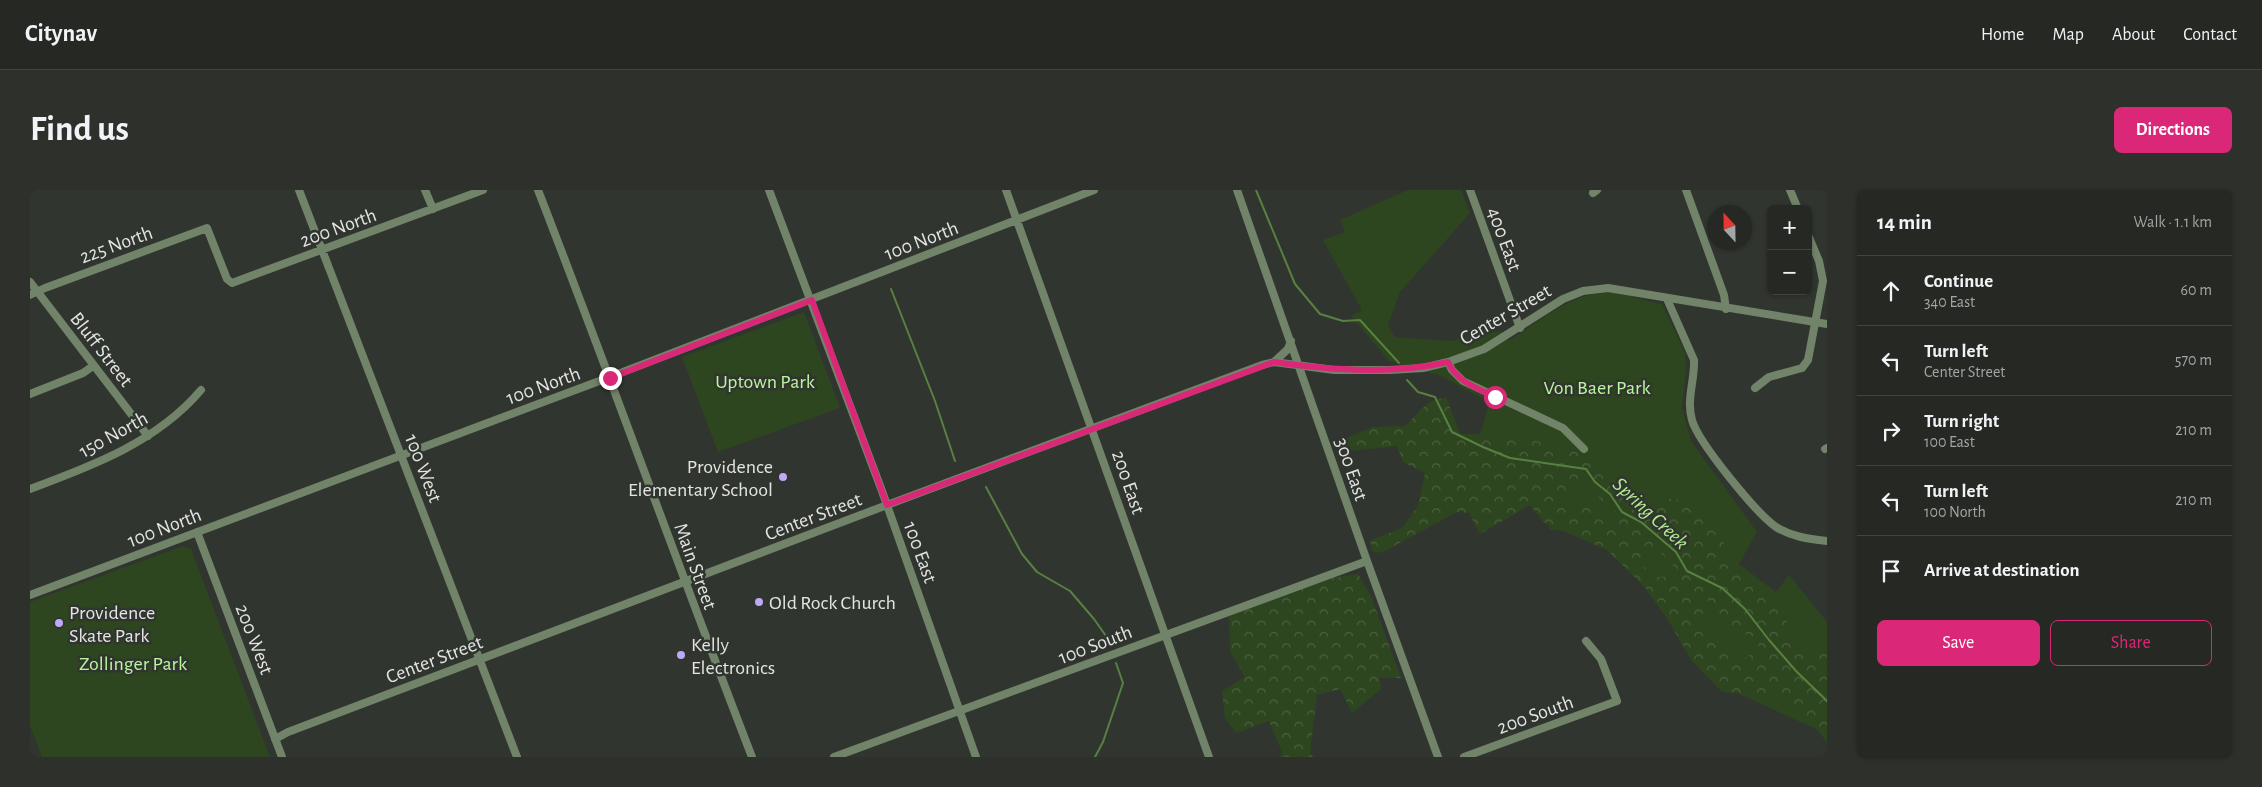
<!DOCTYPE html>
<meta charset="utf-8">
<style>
:root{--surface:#252823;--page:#2d302b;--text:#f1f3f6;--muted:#a3a6a6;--line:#424441;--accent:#db2777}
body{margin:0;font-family:"Alegreya Sans",sans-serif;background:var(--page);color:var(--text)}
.controls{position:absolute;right:15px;top:15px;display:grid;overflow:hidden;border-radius:8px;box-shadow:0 1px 4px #0004}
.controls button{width:45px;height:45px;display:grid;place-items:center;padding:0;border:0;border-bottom:1px solid var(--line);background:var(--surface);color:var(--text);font:25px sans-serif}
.compass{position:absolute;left:1677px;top:15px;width:45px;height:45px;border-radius:50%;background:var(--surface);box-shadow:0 1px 4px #0004;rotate:338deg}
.stop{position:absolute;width:15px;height:15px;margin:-11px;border:4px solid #db2777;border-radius:50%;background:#fff}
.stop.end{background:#db2777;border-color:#fff;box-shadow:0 1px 5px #0008}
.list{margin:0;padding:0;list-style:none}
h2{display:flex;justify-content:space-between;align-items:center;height:65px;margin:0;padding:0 20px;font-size:21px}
h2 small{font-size:16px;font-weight:400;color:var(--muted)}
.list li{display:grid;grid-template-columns:32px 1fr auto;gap:15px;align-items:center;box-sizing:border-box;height:70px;padding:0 20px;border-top:1px solid var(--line)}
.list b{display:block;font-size:19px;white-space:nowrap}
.list p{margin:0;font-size:16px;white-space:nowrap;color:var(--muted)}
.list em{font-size:16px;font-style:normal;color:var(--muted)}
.actions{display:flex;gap:10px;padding:15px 20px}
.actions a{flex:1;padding:11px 0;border:1px solid var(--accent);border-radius:8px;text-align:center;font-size:18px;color:var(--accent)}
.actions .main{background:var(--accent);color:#fff}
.icon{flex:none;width:28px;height:28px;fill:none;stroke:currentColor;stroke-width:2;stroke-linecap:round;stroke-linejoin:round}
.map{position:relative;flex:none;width:1797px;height:567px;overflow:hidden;border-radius:8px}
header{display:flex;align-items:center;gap:30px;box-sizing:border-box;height:70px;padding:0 25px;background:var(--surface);border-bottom:1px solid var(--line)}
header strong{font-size:24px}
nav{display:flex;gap:28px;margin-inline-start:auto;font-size:18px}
.intro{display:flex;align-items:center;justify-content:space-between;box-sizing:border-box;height:120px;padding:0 30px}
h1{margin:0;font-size:35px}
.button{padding:12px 22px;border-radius:8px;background:var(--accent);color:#fff;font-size:18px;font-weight:700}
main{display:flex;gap:30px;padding:0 30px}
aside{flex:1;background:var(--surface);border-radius:8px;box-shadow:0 1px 4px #0004}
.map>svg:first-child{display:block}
</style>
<header>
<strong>Citynav</strong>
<nav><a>Home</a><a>Map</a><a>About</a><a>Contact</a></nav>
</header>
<div class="intro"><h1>Find us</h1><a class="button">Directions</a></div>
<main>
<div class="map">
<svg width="1797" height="567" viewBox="0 0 1797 567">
<defs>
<pattern id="forest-crowns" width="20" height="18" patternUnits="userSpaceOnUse" patternTransform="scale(1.25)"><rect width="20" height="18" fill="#2d461f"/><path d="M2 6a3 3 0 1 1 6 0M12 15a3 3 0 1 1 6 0" fill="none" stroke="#4b613f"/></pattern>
</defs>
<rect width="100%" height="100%" fill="#31352f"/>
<path fill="#2d461f" d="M1378,0H1431L1440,23L1370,102L1358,135L1365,147L1421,151L1471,141L1479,151C1510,131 1547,98 1586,103C1601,106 1616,111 1631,114L1634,118L1655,163L1656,181L1652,217L1661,251L1727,342L1709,374L1746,402L1759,385L1797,432V544L1683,492L1575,343L1520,340L1511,305L1450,246L1459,212L1411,186L1359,171L1321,126L1332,120L1293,50L1315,42L1310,30Z
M774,122L810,218L688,262L652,167Z
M153,356L161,359L240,567H12L0,535V412Z"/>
<path fill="url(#forest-crowns)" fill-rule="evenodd" d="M1416,207L1430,244H1465L1524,254L1569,268L1599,302L1620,313L1631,307L1653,311L1680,328L1708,378L1749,413L1764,449L1781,469L1797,456V552L1767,515L1738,504L1692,502L1661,470L1625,407L1577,360L1513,332L1500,315L1450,344L1439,323L1427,322L1351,363L1342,361L1340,351L1372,338L1388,316L1395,283L1373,272L1367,256L1311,262L1312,250L1342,237L1375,236L1399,212ZM1558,289C1570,301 1564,314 1585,315V327H1578C1564,315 1556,311 1538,314L1533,309L1545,306L1544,293ZM1627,360L1643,373L1642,386L1628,387L1611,374ZM1662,406L1679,411L1686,430L1729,451L1728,459L1711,471L1695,464L1685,445L1675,433L1672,419Z
M1328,384L1341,406L1371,488H1350L1351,499L1322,523L1310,499L1287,505L1280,563L1283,567H1250L1252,562L1239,531L1206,543L1195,528L1192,501L1215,487L1200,461L1199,425L1295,389Z"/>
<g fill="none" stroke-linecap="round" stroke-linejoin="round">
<path stroke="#588141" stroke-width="2" d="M1226,0L1265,94L1290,124L1313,131L1330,130L1369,173
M861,99L905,211L925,271
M1377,190L1388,202L1405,207L1422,242L1453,257L1480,268L1556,279L1565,292L1580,304L1592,322L1611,332L1646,362L1657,381L1692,398L1715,419L1739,450L1766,481L1797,511
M956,297L992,364L1007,382L1040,401L1064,429L1083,456
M1065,567L1073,552L1093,493L1086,473"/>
<path stroke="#718368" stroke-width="8" d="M269,0L487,567
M395,0L403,19
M508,0C581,188 649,379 722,567
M739,0L852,301L946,567
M976,0L1179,567
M1207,0L1337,371L1408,567
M1440,0L1490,138
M1656,0L1694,105L1696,119
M1760,0L1768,19
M1563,3L1567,0
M0,92L118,246
M0,105L15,98L177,38L197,89L202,93L453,0
M1637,109L1664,170C1665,190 1656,209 1662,230C1668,252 1726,323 1746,337C1762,347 1779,349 1797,351
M1244,172L1258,159L1261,151
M1418,172L1422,180L1433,191L1533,238L1554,259
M1725,198L1739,187L1772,178L1778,170L1793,91L1789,71L1778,45
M0,204L53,183L63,176
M1795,259L1797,258
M0,299C62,276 127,252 171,200
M167,342L252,567
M0,405L580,187L1064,0
M245,549L258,542L857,315L1232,175L1244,172L1304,180H1360L1393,178L1418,172L1454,159L1533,109L1553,101L1578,98L1797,134
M804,567L1337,371
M1434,567L1587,511L1571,469L1556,451"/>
</g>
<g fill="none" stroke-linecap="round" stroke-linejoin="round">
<path stroke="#db2777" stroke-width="6" d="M580,188L782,110L857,315L1244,172C1302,180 1360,185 1418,172C1427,192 1447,198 1465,207"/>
</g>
<g fill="#bea9f5" stroke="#31352f" stroke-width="2">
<circle cx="753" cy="287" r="5"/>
<circle cx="729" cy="412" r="5"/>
<circle cx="29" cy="433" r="5"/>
<circle cx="651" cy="465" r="5"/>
</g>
<g text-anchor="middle" stroke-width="5" stroke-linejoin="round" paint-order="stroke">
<g font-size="20" fill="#e3e5e2" stroke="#31352f">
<text transform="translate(308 37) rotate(-20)" y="7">200 North</text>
<text transform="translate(1475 49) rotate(70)" y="7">400 East</text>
<text transform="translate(891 50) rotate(-21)" y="7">100 North</text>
<text transform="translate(86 54) rotate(-20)" y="7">225 North</text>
<text transform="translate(1475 124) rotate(-30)" y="7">Center Street</text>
<text transform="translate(72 159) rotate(52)" y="7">Bluff Street</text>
<text transform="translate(513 195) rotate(-20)" y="7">100 North</text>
<text transform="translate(83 244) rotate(-29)" y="7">150 North</text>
<text transform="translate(394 278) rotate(69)" y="7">100 West</text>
<text transform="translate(1322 279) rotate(71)" y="7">300 East</text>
<text transform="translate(1099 292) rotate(71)" y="7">200 East</text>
<text transform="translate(783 326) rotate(-21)" y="7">Center Street</text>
<text transform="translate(134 337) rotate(-21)" y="7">100 North</text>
<text transform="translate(891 362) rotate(70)" y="7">100 East</text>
<text transform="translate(666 376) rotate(70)" y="7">Main Street</text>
<text transform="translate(225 449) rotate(69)" y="7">200 West</text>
<text transform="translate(1065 454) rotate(-21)" y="7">100 South</text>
<text transform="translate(404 469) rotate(-21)" y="7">Center Street</text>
<text transform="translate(1505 524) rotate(-20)" y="7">200 South</text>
</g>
<g font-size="20" fill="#baf69b" stroke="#31352f">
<text x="735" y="198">Uptown Park</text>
<text x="1567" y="204">Von Baer Park</text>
<text x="103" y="480">Zollinger Park</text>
</g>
<g font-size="20" fill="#e3e5e2" stroke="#31352f" text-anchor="start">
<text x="743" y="283" text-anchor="end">Providence<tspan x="743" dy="23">Elementary School</tspan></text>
<text x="739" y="419">Old Rock Church</text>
<text x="39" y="429">Providence<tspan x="39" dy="23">Skate Park</tspan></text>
<text x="661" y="461">Kelly<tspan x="661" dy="23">Electronics</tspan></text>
</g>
<g font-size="21" font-style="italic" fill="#b0eb90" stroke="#31352f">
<text transform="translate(1621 323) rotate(43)" y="7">Spring Creek</text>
</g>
</g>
</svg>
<div class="controls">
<button>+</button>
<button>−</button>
</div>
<svg class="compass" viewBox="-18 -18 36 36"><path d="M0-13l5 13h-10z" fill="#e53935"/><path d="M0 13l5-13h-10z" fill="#a3a6a6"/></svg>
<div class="stop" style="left:1465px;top:207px"></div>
<div class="stop end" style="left:580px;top:188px"></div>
</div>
<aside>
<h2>14 min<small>Walk · 1.1 km</small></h2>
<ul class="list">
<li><svg class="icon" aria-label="ahead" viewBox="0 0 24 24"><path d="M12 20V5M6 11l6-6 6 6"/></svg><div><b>Continue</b><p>340 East</p></div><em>60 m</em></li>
<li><svg class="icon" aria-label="left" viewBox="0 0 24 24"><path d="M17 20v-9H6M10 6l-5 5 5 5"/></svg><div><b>Turn left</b><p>Center Street</p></div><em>570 m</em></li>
<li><svg class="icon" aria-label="right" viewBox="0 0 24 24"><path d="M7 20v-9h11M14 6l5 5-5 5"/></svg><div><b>Turn right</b><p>100 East</p></div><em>210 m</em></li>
<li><svg class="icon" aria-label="left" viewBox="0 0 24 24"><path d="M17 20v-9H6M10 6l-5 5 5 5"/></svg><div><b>Turn left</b><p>100 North</p></div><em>210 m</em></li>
<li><svg class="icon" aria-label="arrive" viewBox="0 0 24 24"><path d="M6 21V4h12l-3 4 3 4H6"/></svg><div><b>Arrive at destination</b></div></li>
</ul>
<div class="actions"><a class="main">Save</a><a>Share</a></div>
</aside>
</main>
